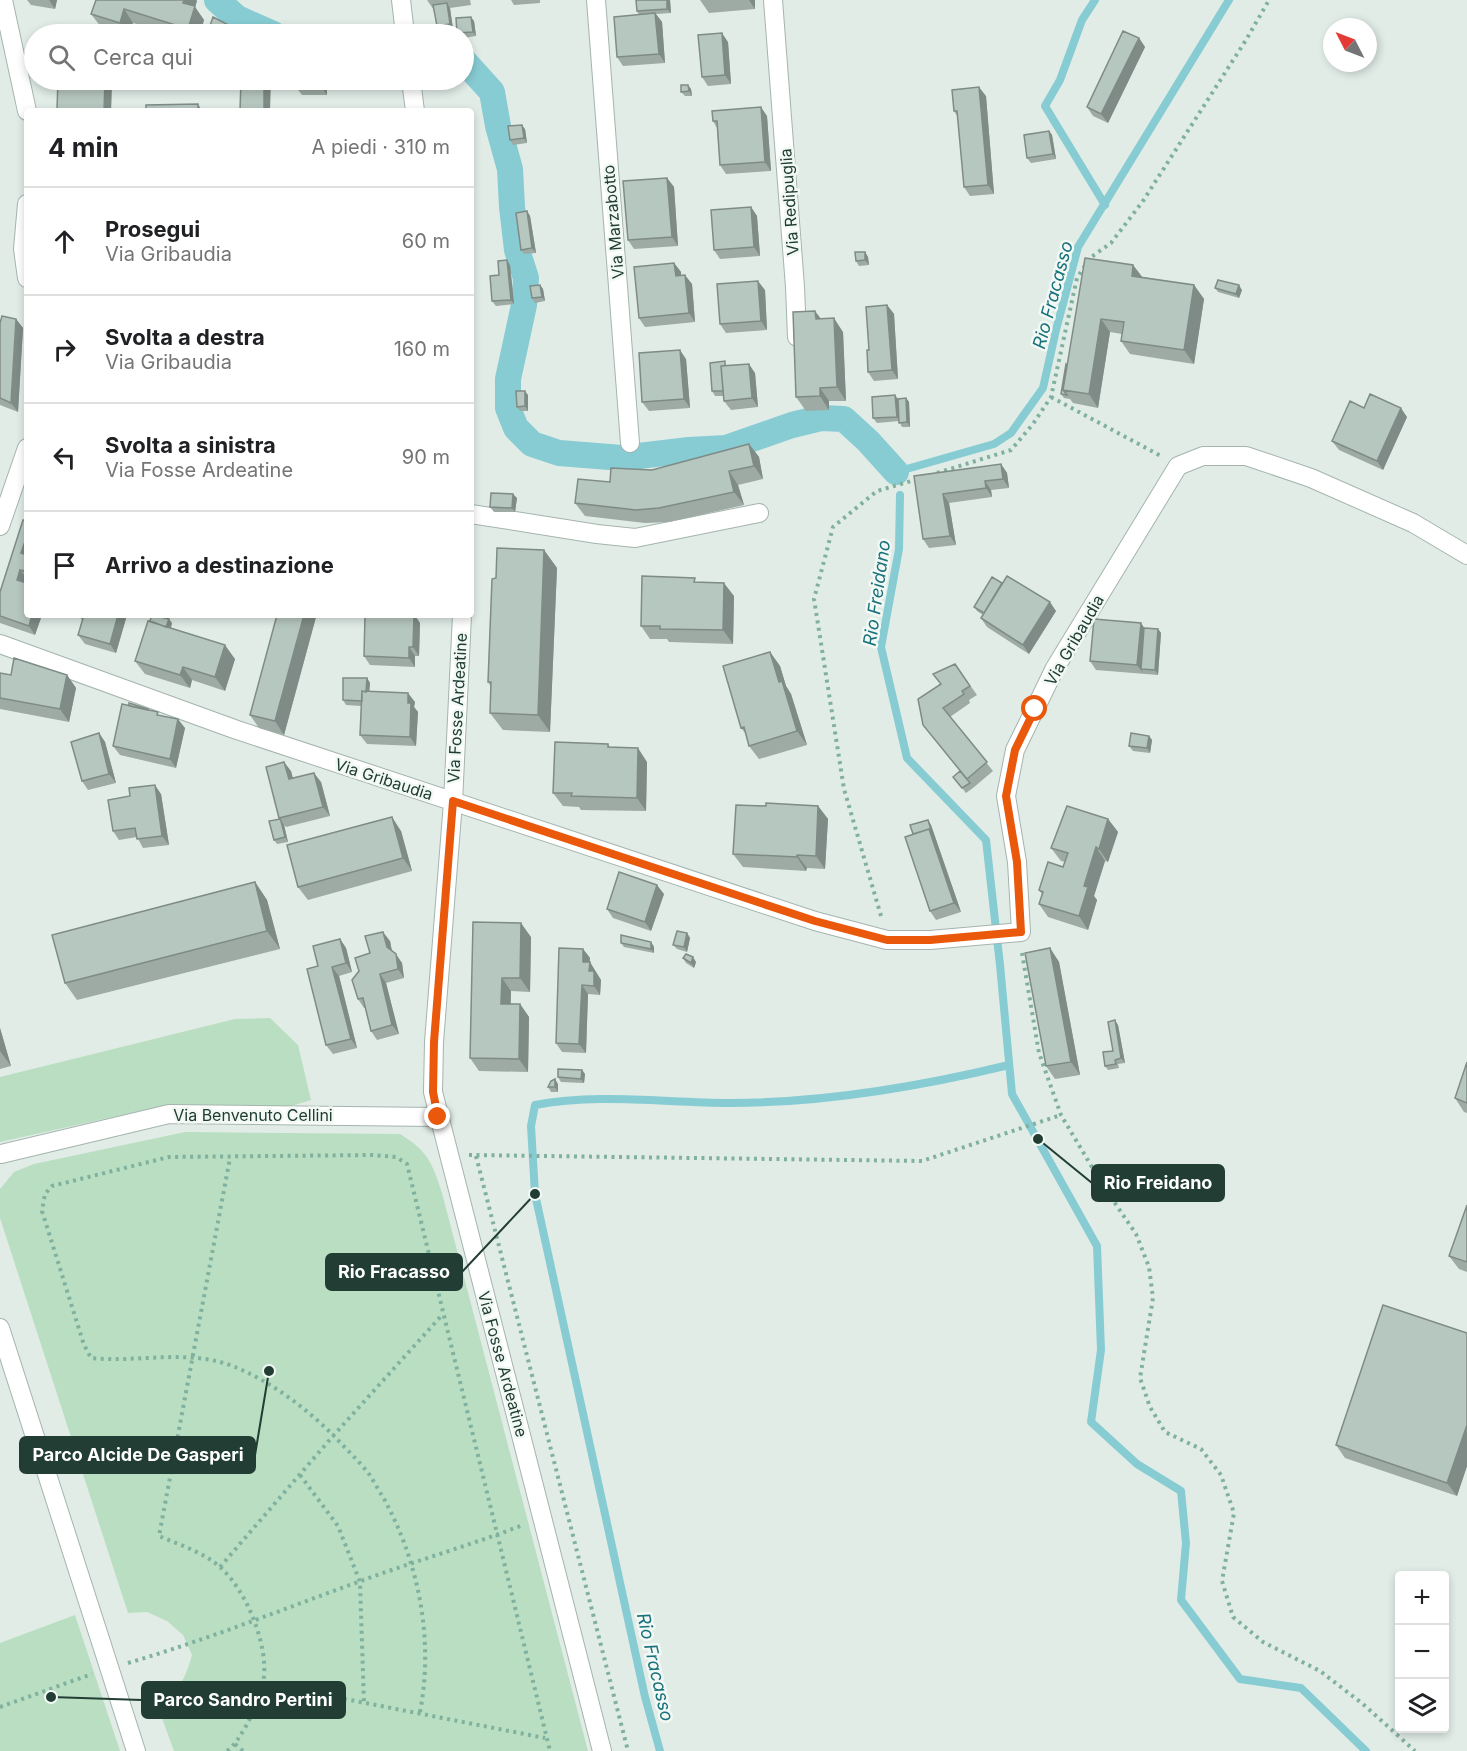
<!DOCTYPE html>
<html lang="it">
<meta charset="utf-8">
<style>
:root{--surface:#fff;--page:#f2f2f2;--text:#202124;--muted:#757577;--line:#e0e0e0}
body{margin:0;font-family:Inter,sans-serif;background:var(--page);color:var(--text)}
.controls{position:absolute;right:18px;bottom:18px;display:grid;overflow:hidden;border-radius:6px;box-shadow:0 3px 9px #0003}
.controls button{width:54px;height:54px;display:grid;place-items:center;padding:0;border:0;border-bottom:2px solid var(--line);background:var(--surface);color:var(--text);font:30px sans-serif}
.compass{position:absolute;left:1323px;top:18px;width:54px;height:54px;border-radius:50%;background:var(--surface);box-shadow:0 3px 9px #0003;rotate:312deg}
.stop{position:absolute;width:18px;height:18px;margin:-14px;border:4px solid #ea580c;border-radius:50%;background:#fff}
.stop.end{background:#ea580c;border-color:#fff;box-shadow:0 2px 6px #0008}
.list{margin:0;padding:0;list-style:none}
h2{display:flex;justify-content:space-between;align-items:center;height:78px;margin:0;padding:0 24px;font-size:26px}
h2 small{font-size:20px;font-weight:400;color:var(--muted)}
.list li{display:grid;grid-template-columns:39px 1fr auto;gap:18px;align-items:center;box-sizing:border-box;height:108px;padding:0 24px;border-top:2px solid var(--line)}
.list b{display:block;font-size:22px;white-space:nowrap}
.list p{margin:0;font-size:20px;white-space:nowrap;color:var(--muted)}
.list em{font-size:20px;font-style:normal;color:var(--muted)}
.icon{flex:none;width:33px;height:33px;fill:none;stroke:currentColor;stroke-width:2;stroke-linecap:round;stroke-linejoin:round}
.map{position:relative;flex:none;width:1467px;height:1751px;overflow:hidden}
.search{position:absolute;background:var(--surface);box-shadow:0 3px 9px #0003;left:24px;top:24px;width:450px;height:66px;display:flex;align-items:center;gap:15px;box-sizing:border-box;padding:0 21px;border-radius:33px;color:var(--muted);font-size:22px}
.panel{position:absolute;background:var(--surface);box-shadow:0 3px 9px #0003;left:24px;top:108px;width:450px;height:510px;border-radius:6px}
.map>svg:first-child{display:block}
</style>
<div class="map">
<svg width="1467" height="1751" viewBox="0 0 1467 1751">
<rect width="100%" height="100%" fill="#e1ece7"/>
<path fill="#b9dec1" d="M270,1018L298,1045L311,1100L288,1107L167,1105L0,1142V1077L235,1019Z
M185,1132L400,1134C429,1152 432,1163 442,1193L588,1751H174L158,1707C179,1692 185,1679 192,1655L183,1635L167,1621L147,1612L128,1613L0,1218V1189L14,1172L34,1164Z
M75,1615L120,1751H0V1643Z"/>
<g fill="none" stroke-linecap="round" stroke-linejoin="round">
<path stroke="#87ccd3" stroke-width="8" d="M1095,0L1082,20L1060,80L1045,106L1105,205
M896,472L994,444L1011,433L1043,388L1056,330L1078,247L1229,0
M900,495L899,549L881,647L907,758L986,840L1000,965L1012,1094L1097,1246L1101,1350L1091,1422L1137,1464L1181,1491L1186,1543L1181,1600L1240,1679L1301,1688L1366,1751
M660,1751L645,1697L535,1194L531,1126L535,1105C598,1093 666,1103 730,1103C824,1103 918,1087 1009,1065"/>
<path stroke="#87ccd3" stroke-width="26" d="M217,0L237,18L273,34
M464,61L492,92L498,126L510,169L512,207L517,250L526,278L524,305L508,379V408L516,428L532,444L559,453L622,458L689,450L726,448L792,425L821,418L844,419L868,441L896,472"/>
<defs>
<path id="minor" d="M3,0L27,111
M401,0L405,34
M596,0L630,443
M773,0L795,287L797,337
M411,80L415,111
M27,204L23,249L27,278
M471,514L597,534L635,538L759,513
M0,526L27,448
M462,615L453,802L434,1042L433,1092L602,1751
M0,644L237,730L815,921L887,940H930L1021,932L1017,862L1006,796L1015,750L1055,668L1178,466L1203,456H1246L1311,478L1413,523L1467,555
M1,1154L169,1114L438,1117
M0,1328L136,1751"/>
</defs>
<use href="#minor" stroke="#a4b4ae" stroke-width="20"/>
<path stroke="#80b19f" stroke-width="4" stroke-dasharray="3 4.5" stroke-linecap="butt" d="M1051,397L1161,456
M937,473L1011,450L1033,424L1051,397L1077,278L1090,258L1111,243L1143,201L1246,40L1269,0
M881,916L844,789L814,599L833,527L877,491L918,479
M1022,953L1039,1053L1061,1115L1102,1184L1136,1234L1149,1267L1153,1298L1140,1378L1150,1407L1165,1432L1201,1449L1221,1475L1234,1513L1222,1581L1233,1617L1263,1642L1320,1671L1363,1704L1415,1751
M469,1155L922,1161L1061,1115
M476,1156L628,1751
M300,1475L338,1526L360,1582L364,1703
M220,1567L333,1436L443,1314
M128,1663C206,1640 281,1610 358,1582C412,1562 468,1546 523,1525
M263,1683L545,1738
M0,1707L92,1674
M420,1712C434,1640 419,1562 383,1497C378,1490 374,1481 369,1474C359,1461 346,1449 335,1437C307,1409 272,1382 235,1367C189,1348 139,1363 91,1358L84,1345L42,1211L45,1194L52,1186L169,1157L372,1155L396,1157L407,1164L550,1751
M235,1744L243,1751
M227,1751C236,1744 240,1736 246,1726C253,1713 260,1698 263,1683C270,1648 247,1591 220,1567C203,1552 180,1545 159,1536L230,1158"/>
<use href="#minor" stroke="#fff" stroke-width="18"/>
</g>
<path fill="#9daba4" d="M27,0H57L55,9L31,5Z
M96,0H196L197,1L195,7L204,20L200,34H173L133,23L130,34H94L98,32L105,30V29L101,27L91,14Z
M427,0H470L471,5L450,8L453,29L440,30L437,26L434,10Z
M511,0H540V3L514,5Z
M670,0L671,13L656,14L662,22L665,63L623,66L617,57L639,15L637,11Z
M700,0H755V9L709,13Z
M474,21L476,36L464,38V34H458L457,33Z
M1139,38L1145,47L1108,123L1093,116L1087,107Z
M728,42L731,84L708,86L702,77Z
M58,80H112L111,111H59L57,109Z
M295,80H327V95H302L295,86Z
M691,89L692,96H685L681,92Z
M986,96L994,194L970,196L964,187L958,117L954,111Z
M767,116L771,171L726,174L720,165L717,128L713,121Z
M525,129L527,143L513,145L510,140Z
M1049,131L1052,135L1056,159L1031,163L1027,158Z
M667,178L674,187L678,246L634,249L628,240Z
M751,207L757,216L760,256L720,259L714,250Z
M527,211L530,216L536,253L524,254L521,250Z
M865,252L868,257L869,265L859,266L856,261Z
M674,263L681,272V275L692,284L695,322L645,327L639,318Z
M510,265L514,304L496,306L492,301L499,275Z
M1133,265L1142,277L1194,285L1204,299L1194,364L1130,354L1121,341L1122,334L1110,332L1098,408L1073,403L1070,399L1064,398L1061,394L1067,365Z
M540,285L543,289L545,301L535,303L532,298Z
M1215,288L1242,290L1239,298L1218,292Z
M765,290L767,330L726,333L720,324Z
M887,305L894,314L898,379L874,381L868,372L869,350Z
M16,319L23,328L18,412L0,405V323Z
M821,319L843,332L846,401H829V410L806,411L796,397Z
M686,359L690,408L649,411L642,402Z
M728,366L755,373L758,407L731,410L724,401V396H715L712,391Z
M528,395V411H520L517,407Z
M895,395L898,399L906,398L909,402L910,427H902L899,421L877,423L873,418Z
M1364,408L1407,417L1383,470L1339,450L1332,441Z
M749,444L759,457L763,479L738,485L744,505L669,522L645,523L585,516L575,503L610,482Z
M1001,464L1007,473L1009,488L991,490L992,497L949,503L956,545L929,548L923,539L914,476Z
M517,498L515,512H494L490,507Z
M27,521V579L26,583L27,615H42L35,635L0,623V592Z
M544,550L557,568L550,732L503,730L490,713L491,687L488,682L496,578Z
M697,582L734,596L733,644L669,642L667,639H650L641,626Z
M1002,583L1056,611L1029,654L987,627L981,618L983,615L977,611L974,607Z
M78,615H127L116,653L85,644L78,635L82,620Z
M365,615H415L420,623L419,656H415V667L370,665L364,656Z
M316,617L284,735L259,728L250,715Z
M172,623L171,628L235,659L225,691L192,680L190,688L145,674L135,661Z
M1141,623L1144,628L1158,629L1161,633L1158,675L1096,670L1090,661Z
M770,652L780,666L786,686L791,694L807,745L759,759L749,746L746,734L741,728Z
M955,664L977,695L969,700L970,703L950,717L993,771L973,788L966,793L953,777L960,771L923,725L940,684Z
M0,673L11,675H67L76,688L69,722L0,709Z
M367,678L370,683L369,692L415,702L414,707L418,712L416,746L367,744L360,735L361,706L346,705L343,700Z
M148,710L185,728L176,768L120,755L113,746Z
M99,733L105,742L116,783L88,790L82,781Z
M1149,736L1152,740L1150,753L1133,751L1129,746Z
M608,744L610,747L647,762L646,811L581,810L579,807L563,806L553,793Z
M291,771L293,778L321,782L330,816L286,827L284,825L288,842L277,844L274,840Z
M161,794L169,845L143,848L137,837L119,840L113,831Z
M766,806H818L828,819L825,869L807,868L806,871L743,867L733,854Z
M1108,819L1118,832L1108,862L1105,861L1094,896L1097,900L1088,930L1048,917L1039,904L1042,894L1039,890L1063,867L1065,862L1061,861L1051,848Z
M928,820L931,825L961,912L936,920L930,911L913,834Z
M401,831L412,871L308,900L298,887Z
M255,882L267,900L280,949L77,1000L65,983Z
M664,894L651,931L613,918L607,909Z
M473,922L531,937L530,992L511,991V1004H520L529,1017L528,1072L479,1071L470,1058Z
M687,933L690,938L687,952L677,949L673,945Z
M340,939L346,948L352,972L339,976L357,1048L333,1054L326,1045L318,966Z
M390,941L392,951L402,963L404,978L386,983L399,1034L377,1040L371,1031L365,1008H364L358,999L359,971L370,953Z
M651,942L654,947V953L624,947L621,943Z
M1050,948L1059,962L1080,1075L1055,1079L1046,1066Z
M583,949L590,958L589,962L601,980L600,995L588,994L586,1053L562,1052L556,1043Z
M683,958L696,962L694,968L686,963Z
M1118,1025L1125,1063L1118,1064L1119,1068L1108,1070L1105,1066L1113,1051Z
M0,1028L11,1066L0,1069Z
M1467,1062V1113L1464,1112L1455,1098Z
M582,1070L585,1074L584,1083L561,1082L558,1077Z
M558,1084V1092H551L548,1087Z
M1467,1205V1272L1459,1269L1449,1256Z
M1467,1333V1466L1457,1496L1345,1458L1336,1445Z"/>
<path fill="#7f8b86" d="M49,0H57L55,9Z
M184,0H196L197,1L195,7L204,20L200,34H192L188,29L183,3Z
M667,0H670L671,13L667,9Z
M749,0H755V9Z
M447,3L450,8L453,29L450,24Z
M124,9L133,23L130,34H126V32L120,23Z
M655,13L662,22L665,63L659,54Z
M471,17L474,21L476,36L473,32Z
M722,33L728,42L731,84L725,75Z
M1139,38L1145,47L1108,123L1101,114Z
M105,80H112L111,111H104Z
M264,80H271L270,111H264Z
M321,80H327V95L321,86Z
M688,85L691,89L692,96L689,91Z
M979,87L986,96L994,194L988,185Z
M198,104L202,111H198Z
M761,107L767,116L771,171L765,162Z
M522,125L525,129L527,143L524,138Z
M1049,131L1052,135L1056,159L1053,154Z
M667,178L674,187L678,246L672,237Z
M751,207L757,216L760,256L754,247Z
M527,211L530,216L536,253L532,248Z
M865,252L868,257L869,265L865,260Z
M507,260L510,265L514,304L511,300Z
M674,263L681,272L682,285L676,276Z
M1133,265L1143,278L1132,276Z
M685,275L692,284L695,322L689,313Z
M758,281L765,290L767,330L761,321Z
M540,285L543,289L545,301L542,297Z
M1194,285L1204,299L1194,364L1184,350Z
M1239,285L1242,290L1239,298L1236,294Z
M887,305L894,314L898,379L892,370Z
M815,311L825,324L816,319Z
M834,318L843,332L846,401L837,387Z
M16,319L23,328L18,412L11,403Z
M1101,319L1110,332L1098,408L1089,394Z
M680,350L686,359L690,408L684,399Z
M749,364L755,373L758,407L752,398Z
M820,388L829,401V410L820,396Z
M525,391L528,395V411L525,406Z
M895,395L898,400L900,421L897,417Z
M906,398L909,402L910,427L907,422Z
M1401,408L1407,417L1383,470L1377,461Z
M749,444L759,457L763,479L754,466Z
M1001,464L1007,473L1009,488L1003,479Z
M729,471L738,485L744,505L734,492Z
M985,481L991,490L992,497L986,488Z
M513,494L517,498L515,512L512,508Z
M943,494L949,503L956,545L950,536Z
M24,544L27,548V562L21,553Z
M544,550L557,568L550,732L538,715Z
M27,562V575L24,571Z
M20,570L27,579L24,589L17,580Z
M724,583L734,596L733,644L723,630Z
M1050,602L1056,611L1029,654L1023,645Z
M32,615H42L35,635L29,626Z
M118,615H127L116,653L110,644Z
M304,615H315L316,617L284,735L275,721Z
M414,615L420,623L419,656L413,647Z
M169,619L172,623L169,633L166,628Z
M1141,623L1147,632L1141,669L1144,674L1137,665Z
M1158,629L1161,633L1158,675L1155,670Z
M225,645L235,659L225,691L215,677Z
M409,647L415,656V667L409,658Z
M770,652L780,666L786,686L791,694L807,745L797,731L779,682Z
M183,667L192,680L190,688L180,675Z
M67,675L76,688L69,722L60,709Z
M367,678L370,683L368,706L365,701Z
M408,693L415,702L414,707L418,712L416,746L410,737L408,703Z
M178,719L185,728L176,768L170,759Z
M99,733L105,742L116,783L109,774Z
M1149,736L1152,740L1150,753L1147,748Z
M638,748L647,762L646,811L637,798Z
M284,762L291,771L295,788L289,779Z
M314,773L321,782L330,816L323,807Z
M155,785L161,794L169,845L162,836Z
M818,806L828,819L825,869L816,856Z
M392,817L401,831L412,871L403,858Z
M1108,819L1118,832L1108,862L1099,849Z
M928,820L931,825L961,912L954,903L929,829Z
M281,821L284,825L288,842L285,837Z
M1096,847L1105,861L1094,896L1097,900L1088,930L1079,916L1084,886Z
M797,855L807,868L806,871L797,857Z
M255,882L267,900L280,949L267,931Z
M657,885L664,894L651,931L645,922Z
M521,923L531,937L530,992L520,978Z
M383,932L390,941L393,957L387,947Z
M687,933L690,938L687,952L684,947Z
M340,939L346,948L352,972L346,963Z
M651,942L654,947V953L651,949Z
M1050,948L1059,962L1080,1075L1071,1062Z
M583,949L590,958L589,971L583,962Z
M396,954L402,963L404,978L398,969Z
M693,957L696,962L694,968L691,963Z
M590,962L601,980L600,995L594,986L589,971Z
M332,967L339,976L357,1048L351,1039Z
M380,974L386,983L399,1034L392,1025Z
M502,978L511,991L510,1015L501,1004Z
M582,985L588,994L586,1053L579,1044Z
M520,1004L529,1017L528,1072L519,1059Z
M1115,1020L1118,1025L1125,1063L1121,1058Z
M0,1028L11,1066L0,1051Z
M582,1070L585,1074L584,1083L581,1079Z
M555,1079L558,1084V1092L555,1087Z
M1467,1425V1466L1457,1496L1447,1483Z"/>
<path fill="#b6c7bf" stroke="#7f8b86" stroke-width="1.5" d="M96,0H184L183,3L195,6L188,29L124,9L120,23L91,14Z
M636,0H667V9L637,11Z
M447,3L450,24L437,26L433,5Z
M655,13L659,54L617,57L614,17Z
M213,17L238,30L260,34H207Z
M471,17L473,32L457,33L456,18Z
M106,25L126,32V34H94V31L98,32L99,29L105,30Z
M452,30V34H438V31Z
M1123,31L1139,38L1101,114L1087,107Z
M722,33L725,75L702,77L698,35Z
M58,80H105L104,111L57,109Z
M241,80H264V111H240Z
M295,80H321V86H295Z
M681,85H688L689,91L681,92Z
M979,87L988,185L964,187L957,111H954L952,90Z
M198,104V111H146V105Z
M761,107L765,162L720,165L717,121H713L712,111Z
M522,125L524,138L510,140L508,126Z
M1049,131L1053,154L1027,158L1024,135Z
M667,178L672,237L628,240L623,181Z
M751,207L754,247L714,250L711,210Z
M527,211L532,248L521,250L516,213Z
M855,252H865V260L856,261Z
M1085,258L1133,265L1132,276L1194,285L1184,350L1121,341L1124,322L1101,319L1089,394L1063,390Z
M507,260L511,300L492,301L490,276L499,275L498,261Z
M674,263L676,276L685,275L689,313L639,318L634,267Z
M1218,280L1239,285L1236,294L1215,288Z
M758,281L761,321L720,324L717,284Z
M540,285L542,297L532,298L530,286Z
M887,305L892,370L868,372L867,350H869L866,307Z
M815,311L816,319L834,318L837,387L820,388V396L796,397L793,312Z
M2,316L16,319L11,403L0,398V323Z
M680,350L684,399L642,402L639,353Z
M725,361V366H721L723,391H712L710,363Z
M749,364L752,398L724,401L721,366Z
M1066,364L1067,365L1063,390L1067,395L1061,394Z
M516,391H525V406L517,407Z
M1370,394L1401,408L1377,461L1332,441L1350,401L1364,408Z
M895,395L897,417L873,418L872,397Z
M906,398L907,422L899,423L898,399Z
M749,444L754,466L729,471L734,492L659,508L636,510L575,503L578,479L610,482L611,468L652,470Z
M1001,464L1003,479L985,481L986,488L943,494L950,536L923,539L914,476Z
M491,493L513,494L512,508L490,507Z
M23,520L27,521V545L24,544L21,553L27,555V562L24,571L20,570L17,580L27,583V615H32L29,626L0,616V592Z
M497,548L544,550L538,715L490,713L491,682H488L492,579L496,578Z
M642,576L695,578L694,582L724,583L723,630L660,629V626H641Z
M1007,576L1050,602L1023,645L981,618Z
M992,577L1002,583L984,613L974,607Z
M84,615H118L110,644L78,635Z
M152,615L169,619L166,627L150,621Z
M277,615H304L275,721L250,715Z
M365,615H414L413,647H409V658L364,656Z
M1094,619L1141,623L1137,665L1090,661Z
M148,621L225,645L215,677L183,667L180,675L135,661Z
M1144,628L1158,629L1155,670L1141,669Z
M770,652L779,682L782,681L797,731L749,746L744,727L741,728L723,666Z
M14,658L67,675L60,709L0,698V673L11,675Z
M955,664L970,686L962,691L964,694L943,708L987,762L967,779L923,725L918,699L941,684L933,674Z
M343,678H367L366,692L362,691V701L343,700Z
M362,691L408,693V703H411L410,737L360,735Z
M129,703L148,709V710L129,706Z
M122,704L158,712L157,715L178,719L170,759L113,746Z
M99,733L109,774L82,781L71,742Z
M1131,733L1149,736L1147,748L1129,746Z
M555,742L608,744V747L638,748L637,798L571,796L572,793H553Z
M284,762L289,779L314,773L323,807L279,818L266,767Z
M960,771L970,783L962,788L953,777Z
M155,785L162,836L137,839L135,828L113,831L108,800L130,796L129,788Z
M766,803L818,806L816,856L797,855V857L733,854L736,805L766,806Z
M1067,806L1108,819L1099,849L1096,847L1084,886L1088,887L1079,916L1039,904L1043,892L1039,890L1048,862L1063,867L1068,853L1051,848Z
M392,817L403,858L298,887L287,845Z
M280,819L281,821L285,837L274,840L269,821Z
M928,820L932,833L929,829L913,834L910,825Z
M929,829L954,903L930,911L905,837Z
M619,872L657,885L645,922L607,909Z
M255,882L267,931L65,983L52,935Z
M473,922L521,923L520,978H502L501,1001V1004H520L519,1059L470,1058Z
M677,931L687,933L684,947L673,945Z
M383,932L387,947L396,954L398,969L380,974L392,1025L371,1031L363,998L358,999L352,980L359,971L355,958L370,953L365,936Z
M621,935L651,942V949L621,943Z
M340,939L346,963L332,967L351,1039L326,1045L307,969L318,966L313,946Z
M559,948L583,949V962H590L589,971H594V986L582,985L579,1044L556,1043Z
M1050,948L1071,1062L1046,1066L1025,953Z
M686,954L693,957L691,963L683,958Z
M1115,1020L1121,1058L1115,1060L1116,1064L1105,1066L1103,1052L1113,1051L1108,1022Z
M1467,1062V1103L1455,1098Z
M558,1069L582,1070L581,1079L558,1077Z
M555,1079V1087H548L551,1081Z
M1467,1205V1262L1449,1256Z
M1383,1305L1467,1333V1425L1447,1483L1336,1445Z"/>
<g fill="none" stroke-linecap="round" stroke-linejoin="round">
<path stroke="#ea580c" stroke-width="8" d="M438,1117L433,1092L434,1042L453,801L815,921L887,940H930L1021,932L1017,862L1006,796L1015,750L1035,709"/>
</g>
<g text-anchor="middle" stroke-width="5" stroke-linejoin="round" paint-order="stroke">
<g font-size="16" fill="#213d34" stroke="#f2f9f5">
<text transform="translate(789 202) rotate(-94)" y="6">Via Redipuglia</text>
<text transform="translate(613 222) rotate(-95)" y="6">Via Marzabotto</text>
<text transform="translate(1074 640) rotate(-60)" y="6">Via Gribaudia</text>
<text transform="translate(457 708) rotate(-87)" y="6">Via Fosse Ardeatine</text>
<text transform="translate(384 779) rotate(18)" y="6">Via Gribaudia</text>
<text x="253" y="1121">Via Benvenuto Cellini</text>
<text transform="translate(503 1364) rotate(75)" y="6">Via Fosse Ardeatine</text>
</g>
<g font-size="18" font-style="italic" fill="#19717c" stroke="#f2f9f5">
<text transform="translate(1053 295) rotate(-75)" y="6">Rio Fracasso</text>
<text transform="translate(877 593) rotate(-82)" y="6">Rio Freidano</text>
<text transform="translate(655 1667) rotate(77)" y="6">Rio Fracasso</text>
</g>
</g>
<path fill="none" stroke="#213d34" stroke-width="2" d="M1038 1139L1092 1183M535 1194L462 1272M269 1371L255 1455M51 1697L142 1700"/>
<g fill="#213d34" stroke="#f2f9f5" stroke-width="2">
<circle cx="1038" cy="1139" r="6"/>
<circle cx="535" cy="1194" r="6"/>
<circle cx="269" cy="1371" r="6"/>
<circle cx="51" cy="1697" r="6"/>
</g>
<g fill="#213d34" stroke="#213d34" stroke-width="2">
<rect x="1092" y="1165" width="132" height="36" rx="6"/>
<rect x="326" y="1254" width="136" height="36" rx="6"/>
<rect x="20" y="1437" width="235" height="36" rx="6"/>
<rect x="142" y="1682" width="203" height="36" rx="6"/>
</g>
<g font-size="18" text-anchor="middle" font-weight="bold" fill="#fff">
<text x="1158" y="1189">Rio Freidano</text>
<text x="394" y="1278">Rio Fracasso</text>
<text x="138" y="1461">Parco Alcide De Gasperi</text>
<text x="243" y="1706">Parco Sandro Pertini</text>
</g>
</svg>
<div class="controls">
<button>+</button>
<button>−</button>
<button><svg class="icon" aria-label="layers" viewBox="0 0 24 24"><path d="M12 4l9 5-9 5-9-5zM3 14l9 5 9-5"/></svg></button>
</div>
<svg class="compass" viewBox="-18 -18 36 36"><path d="M0-13l5 13h-10z" fill="#e53935"/><path d="M0 13l5-13h-10z" fill="#757577"/></svg>
<div class="stop" style="left:1035px;top:709px"></div>
<div class="stop end" style="left:438px;top:1117px"></div>
<div class="search"><svg class="icon" aria-label="search" viewBox="0 0 24 24"><circle cx="10" cy="10" r="6"/><path d="M15 15l6 6"/></svg>Cerca qui</div>
<section class="panel">
<h2>4 min<small>A piedi · 310 m</small></h2>
<ul class="list">
<li><svg class="icon" aria-label="ahead" viewBox="0 0 24 24"><path d="M12 20V5M6 11l6-6 6 6"/></svg><div><b>Prosegui</b><p>Via Gribaudia</p></div><em>60 m</em></li>
<li><svg class="icon" aria-label="right" viewBox="0 0 24 24"><path d="M7 20v-9h11M14 6l5 5-5 5"/></svg><div><b>Svolta a destra</b><p>Via Gribaudia</p></div><em>160 m</em></li>
<li><svg class="icon" aria-label="left" viewBox="0 0 24 24"><path d="M17 20v-9H6M10 6l-5 5 5 5"/></svg><div><b>Svolta a sinistra</b><p>Via Fosse Ardeatine</p></div><em>90 m</em></li>
<li><svg class="icon" aria-label="arrive" viewBox="0 0 24 24"><path d="M6 21V4h12l-3 4 3 4H6"/></svg><div><b>Arrivo a destinazione</b></div></li>
</ul>
</section>
</div>
